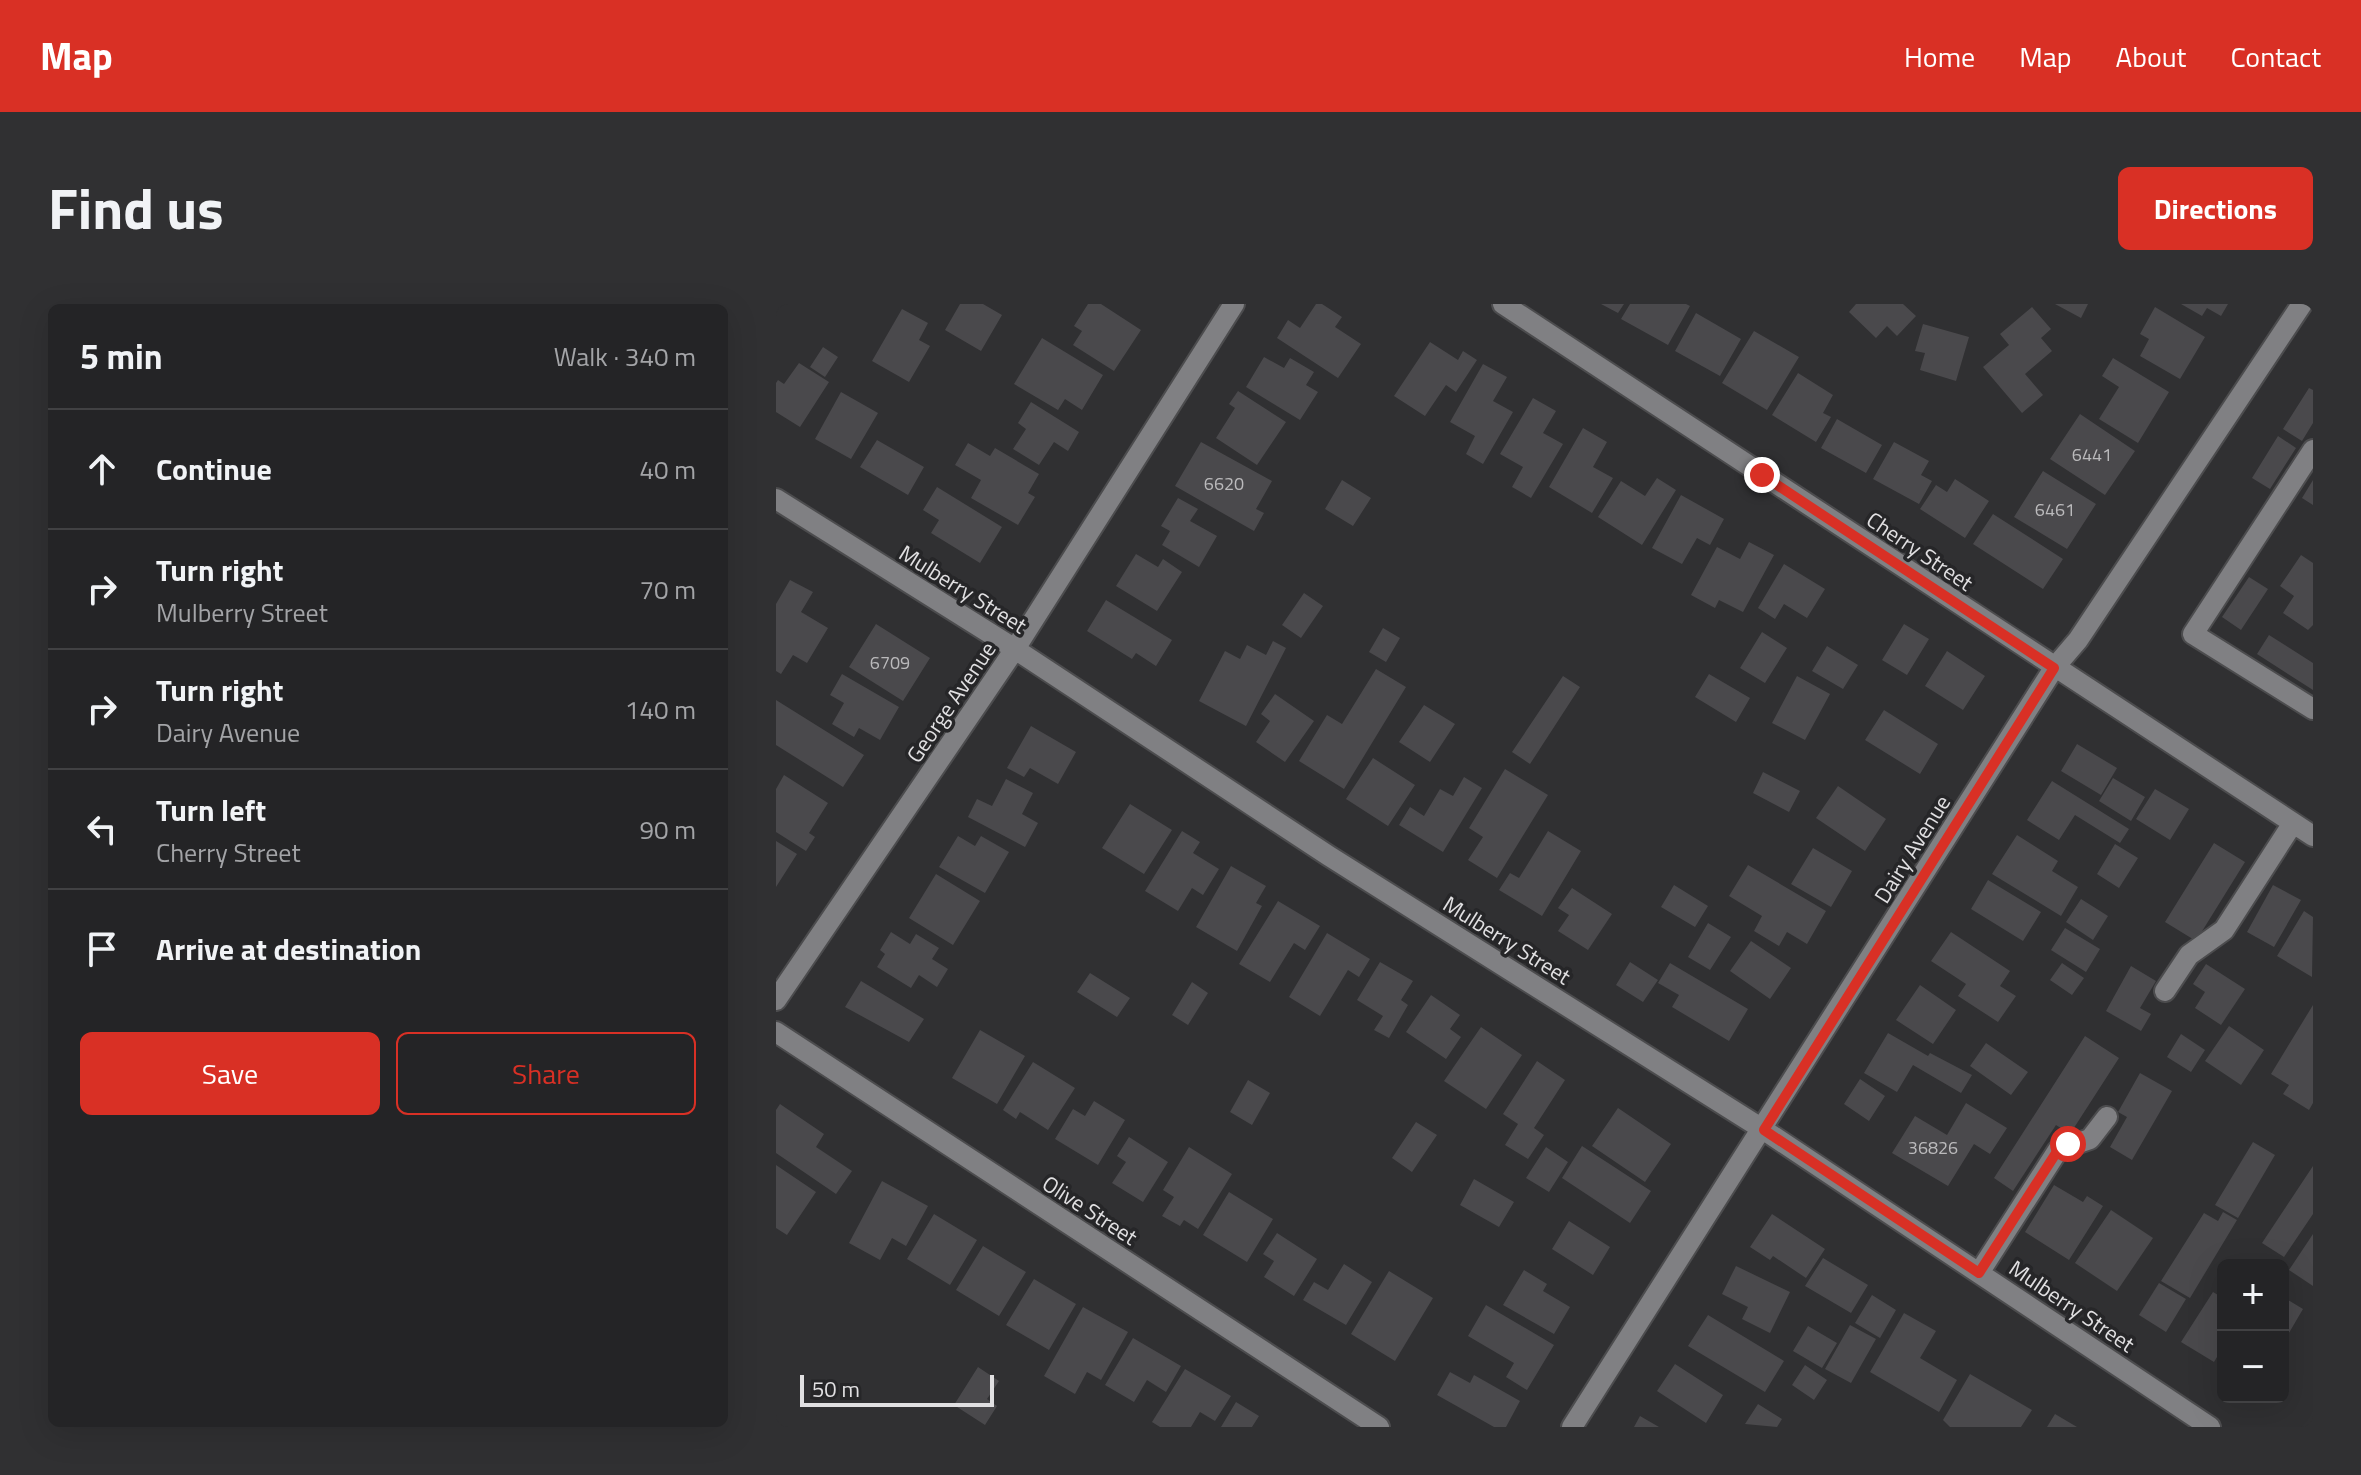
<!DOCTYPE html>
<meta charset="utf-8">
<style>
:root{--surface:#242426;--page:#303032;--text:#f1f3f6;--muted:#a3a4a7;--line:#414143;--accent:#d93025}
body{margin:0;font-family:"Titillium Web",sans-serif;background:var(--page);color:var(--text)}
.controls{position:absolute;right:24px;bottom:24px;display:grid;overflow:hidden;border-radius:12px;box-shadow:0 8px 32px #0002}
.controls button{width:72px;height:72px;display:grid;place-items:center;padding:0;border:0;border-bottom:2px solid var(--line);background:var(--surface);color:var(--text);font:40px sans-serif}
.scale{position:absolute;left:24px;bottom:20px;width:194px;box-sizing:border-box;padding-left:8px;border:4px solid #e1e0e2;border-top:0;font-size:22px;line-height:28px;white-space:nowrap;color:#e1e0e2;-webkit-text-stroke:6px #262628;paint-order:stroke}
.stop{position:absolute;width:24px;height:24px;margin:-18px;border:6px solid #d93025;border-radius:50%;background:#fff}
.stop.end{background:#d93025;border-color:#fff;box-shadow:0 2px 8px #0008}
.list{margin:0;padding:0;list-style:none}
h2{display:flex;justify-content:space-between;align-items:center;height:104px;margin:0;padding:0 32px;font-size:34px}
h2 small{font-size:26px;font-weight:400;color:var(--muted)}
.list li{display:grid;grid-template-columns:52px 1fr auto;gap:24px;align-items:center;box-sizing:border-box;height:120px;padding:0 32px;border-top:2px solid var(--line)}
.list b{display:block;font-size:30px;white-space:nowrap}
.list p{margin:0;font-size:26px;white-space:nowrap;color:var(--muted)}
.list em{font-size:26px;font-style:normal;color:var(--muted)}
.actions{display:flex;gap:16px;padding:24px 32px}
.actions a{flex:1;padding:18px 0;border:2px solid var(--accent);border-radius:12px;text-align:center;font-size:28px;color:var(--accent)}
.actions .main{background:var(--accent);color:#fff}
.icon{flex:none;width:44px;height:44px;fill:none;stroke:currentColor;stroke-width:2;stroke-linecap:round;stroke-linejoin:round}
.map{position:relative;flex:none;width:1537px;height:1123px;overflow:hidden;border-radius:12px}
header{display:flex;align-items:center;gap:48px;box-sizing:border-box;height:112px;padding:0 40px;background:var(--accent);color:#fff}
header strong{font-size:38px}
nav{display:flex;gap:44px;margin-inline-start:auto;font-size:28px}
.intro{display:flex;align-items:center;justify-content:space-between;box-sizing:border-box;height:192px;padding:0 48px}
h1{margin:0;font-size:56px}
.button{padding:20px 36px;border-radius:12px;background:var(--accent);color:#fff;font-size:28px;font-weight:700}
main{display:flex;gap:48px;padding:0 48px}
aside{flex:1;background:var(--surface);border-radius:12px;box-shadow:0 8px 32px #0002}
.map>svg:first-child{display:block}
</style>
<header>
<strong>Map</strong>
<nav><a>Home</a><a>Map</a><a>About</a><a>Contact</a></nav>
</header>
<div class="intro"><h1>Find us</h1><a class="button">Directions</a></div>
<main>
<aside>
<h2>5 min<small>Walk · 340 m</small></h2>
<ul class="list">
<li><svg class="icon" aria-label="ahead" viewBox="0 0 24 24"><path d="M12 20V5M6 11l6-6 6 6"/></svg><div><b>Continue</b></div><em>40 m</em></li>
<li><svg class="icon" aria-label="right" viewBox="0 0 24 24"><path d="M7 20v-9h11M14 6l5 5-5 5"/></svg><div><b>Turn right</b><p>Mulberry Street</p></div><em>70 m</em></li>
<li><svg class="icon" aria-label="right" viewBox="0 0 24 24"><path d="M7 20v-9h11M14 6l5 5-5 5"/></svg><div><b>Turn right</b><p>Dairy Avenue</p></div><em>140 m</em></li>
<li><svg class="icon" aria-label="left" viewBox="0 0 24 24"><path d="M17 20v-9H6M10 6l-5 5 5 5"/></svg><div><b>Turn left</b><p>Cherry Street</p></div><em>90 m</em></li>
<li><svg class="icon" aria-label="arrive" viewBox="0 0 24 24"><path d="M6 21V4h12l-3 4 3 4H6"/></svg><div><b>Arrive at destination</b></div></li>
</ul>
<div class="actions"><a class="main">Save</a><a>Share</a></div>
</aside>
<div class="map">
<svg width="1537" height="1123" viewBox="0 0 1537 1123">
<rect width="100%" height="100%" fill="#303032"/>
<path fill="#4a494c" d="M184,0H207L226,11L205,47L169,26Z
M312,0H325L365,26L338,67L297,41L306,27L298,22Z
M540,0H546L566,13L559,23L585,40L562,74L501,34L512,16L524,24Z
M825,0H848L842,9Z
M854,0H910L914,2L892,41L845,15Z
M1080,0H1127L1140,12L1121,32L1111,22L1100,34L1073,8Z
M1279,0H1312L1305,14Z
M1405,0H1452L1445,12L1431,4L1426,12Z
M1256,3L1275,25L1265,34L1276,47L1249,70L1267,91L1246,109L1207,63L1233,41L1224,30Z
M1379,3L1429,33L1404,75L1364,52L1373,35L1364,30Z
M126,5L152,19L143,36L154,42L133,78L96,57Z
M920,9L965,35L944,72L899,47Z
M1147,20L1193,33L1180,77L1144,66L1149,49L1139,47Z
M978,27L1023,53L991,106L946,79Z
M266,34L327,71L306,106L289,95L282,106L238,80Z
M654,38L682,56L687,47L701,56L680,88L670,81L649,112L618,92Z
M47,43L62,53L49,73L34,63Z
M488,53L508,64L514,54L538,68L530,81L542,88L524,116L470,83Z
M1337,54L1393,88L1362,139L1323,115L1343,83L1326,72Z
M23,59L53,78L24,123L0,108V79L2,76L8,80Z
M707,60L731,73L717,97L737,108L707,160L690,150L699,132L674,118Z
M1022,69L1057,91L1047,109L1055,113L1040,138L996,111Z
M1533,84L1537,86V119L1526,137L1507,125Z
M462,87L510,118L481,161L440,134L459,104L453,100Z
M65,88L102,109L75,155L39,135Z
M757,94L780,107L767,129L787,140L755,194L736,183L747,163L724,150Z
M255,98L303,128L292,147L278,138L263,161L237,145L250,125L242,119Z
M1304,110L1359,147L1329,191L1274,155Z
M1061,115L1106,141L1090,169L1045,144Z
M807,124L831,138L817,163L837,174L816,209L773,183Z
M1502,132L1520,144L1494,185L1476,174Z
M101,136L148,163L132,191L84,163Z
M425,138L496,177L480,205L488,209L478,227L399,182Z
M1118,138L1153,157L1145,171L1156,177L1143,200L1097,175Z
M192,139L214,152L219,144L263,170L252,189L259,193L242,221L195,194L205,176L179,161Z
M1267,167L1320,200L1291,245L1238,213Z
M881,174L900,186L866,241L822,213L845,177L869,192Z
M1179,175L1213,197L1189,234L1144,205L1160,181L1171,188Z
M566,176L595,194L577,222L549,205Z
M1537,176V201L1526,194Z
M161,183L226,223L204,259L155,229L163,216L147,206Z
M905,191L948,215L934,241L921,234L906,260L876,244Z
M402,194L422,205L414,217L441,232L423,263L386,241L394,227L385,222Z
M1217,210L1287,255L1267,285L1197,240Z
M973,238L998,251L967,308L943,296L939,304L915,291L941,243L964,255Z
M360,250L382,263L387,255L406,268L381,307L340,282Z
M1525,251L1537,259V321L1532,326L1507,309L1518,292L1504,282Z
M1008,260L1049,285L1031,314L1008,300L999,315L982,304Z
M1473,273L1492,285L1465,326L1446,313Z
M14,276L37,288L25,308L52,324L31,359L17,351L5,370L0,367V300Z
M528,289L547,302L525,334L506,321Z
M330,296L396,336L380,362L360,349L356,355L311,327Z
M100,320L154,354L127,397L73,363Z
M1128,320L1153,335L1131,371L1106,356Z
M607,324L624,334L610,358L593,348Z
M986,328L1011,344L989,379L964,364Z
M1493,331L1537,359V386L1481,350Z
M497,337L510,344L470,422L423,397L449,347L464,355L471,341L490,351Z
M1051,342L1082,361L1067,385L1036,367Z
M1171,347L1209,372L1187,406L1149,382Z
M600,365L630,383L568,485L523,457L551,411L566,420Z
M66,370L123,403L104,436L83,424L78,433L56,420L68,399L54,391Z
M933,370L974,394L960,418L919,393Z
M787,372L804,383L754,460L736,448Z
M1021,372L1054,390L1029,436L996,419Z
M499,390L538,417L509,458L480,438L494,417L485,410Z
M0,396L88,451L67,483L0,441Z
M648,401L679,420L654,458L623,438Z
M1108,406L1162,440L1144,470L1089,436Z
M255,422L300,448L282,480L254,464L248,473L231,464Z
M1301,440L1341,464L1325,491L1285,467Z
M597,454L639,481L612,522L570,495Z
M729,465L772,491L721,574L692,556L707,533L693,524Z
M987,468L1024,487L1013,508L977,489Z
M8,471L52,499L33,529L39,533L30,547L0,528V485Z
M688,473L706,484L667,548L623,521L634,503L648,512L664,485L677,492Z
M1337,474L1369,493L1355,517L1323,497Z
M230,475L257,489L246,510L262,519L249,543L192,513L201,495L216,502Z
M1276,477L1353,525L1344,539L1299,511L1283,536L1251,516Z
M1062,482L1110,515L1089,547L1040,514Z
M1379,485L1413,505L1394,536L1360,515Z
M354,500L396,526L368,570L326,544Z
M406,527L424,538L417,549L443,565L427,591L416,584L402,607L369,587Z
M772,527L805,547L766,612L723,586L734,569L743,574Z
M1241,531L1282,557L1276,567L1302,583L1285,612L1216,570Z
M182,532L199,542L205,532L233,548L209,589L163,563Z
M0,537L21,550L0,583Z
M1438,539L1469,558L1420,637L1389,618Z
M1339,540L1362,554L1343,584L1321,570Z
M1037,544L1076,567L1055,603L1015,580Z
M972,561L1050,607L1031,640L1011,628L1003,642L978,627L986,612L953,592Z
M455,562L490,582L480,599L486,602L461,647L420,623Z
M160,570L204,597L177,641L133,614Z
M1212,576L1265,608L1247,637L1195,605Z
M898,581L932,602L919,623L885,603Z
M1497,581L1525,596L1498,643L1471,628Z
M796,584L836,610L812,646L782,627L793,611L782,604Z
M1305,595L1332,612L1317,636L1290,618Z
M502,597L544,622L529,646L518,639L494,678L463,660Z
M1528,607L1537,613L1536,673L1501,652Z
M932,619L955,633L934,666L912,653Z
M1289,624L1324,645L1310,668L1275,646Z
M115,628L134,640L140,630L163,644L156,655L172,665L161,683L143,671L135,684L101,663L109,650L104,646Z
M1175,628L1234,667L1224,682L1240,692L1222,718L1182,692L1190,680L1155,657Z
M551,629L594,655L583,673L572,666L544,712L513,693Z
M975,637L1015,664L994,695L954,667Z
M604,658L637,677L625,696L632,701L613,734L598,726L607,712L581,696Z
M854,658L882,676L867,698L840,681Z
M894,659L972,705L953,737L896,703L903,691L882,679Z
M1286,659L1308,674L1296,691L1274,676Z
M1430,660L1469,685L1445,721L1419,704L1429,688L1417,680Z
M1355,662L1380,677L1364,704L1375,710L1365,727L1330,707Z
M314,669L354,694L341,713L301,688Z
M85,677L148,715L133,738L69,703Z
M416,678L432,689L412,721L396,711Z
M1144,681L1180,706L1157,740L1120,716Z
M655,691L684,711L674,725L685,733L670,755L630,728Z
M1537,701V799L1533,806L1507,790L1513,781L1495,770Z
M1453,722L1488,746L1465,781L1429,757Z
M705,723L746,751L710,805L668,777Z
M204,726L249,752L221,800L176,774Z
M1112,729L1152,752L1154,749L1196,771L1185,789L1137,761L1121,788L1088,769Z
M1405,730L1429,746L1415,768L1391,753Z
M1309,732L1343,754L1294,830L1280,821L1237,887L1218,874Z
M1210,739L1252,768L1235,791L1194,762Z
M761,757L789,776L758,824L768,831L752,855L729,841L742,820L727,810Z
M257,758L299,784L272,826L244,808L240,815L227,806Z
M1364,769L1396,787L1356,856L1334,843L1351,813L1342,808Z
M1084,775L1109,792L1093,817L1068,800Z
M472,776L494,789L476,821L454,808Z
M318,797L349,816L322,861L279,835L297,805L309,812Z
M1190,799L1231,824L1214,850L1198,840L1172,882L1116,849L1139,812L1171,831Z
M4,800L48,830L40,843L76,867L60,890L0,849V806Z
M842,804L895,840L869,878L816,842Z
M640,818L661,831L636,868L616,854Z
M353,833L392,858L367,898L336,879L350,858L341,852Z
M1477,838L1499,851L1462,914L1439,901Z
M806,842L875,887L854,919L786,874Z
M413,843L456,870L422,925L408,916L404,922L386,912L398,893L387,886Z
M770,843L792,858L773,888L750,874Z
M0,861L40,888L11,931L0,924Z
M1537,862V910L1508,953L1486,939Z
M698,875L738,898L723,923L684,901Z
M106,877L152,902L130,942L116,934L104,956L73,939Z
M1278,881L1307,898L1311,892L1327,902L1293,956L1249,928Z
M453,888L497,915L471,958L427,931Z
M1335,906L1377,934L1341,987L1299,959Z
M1447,908L1461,916L1414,994L1385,977L1428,909L1442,917Z
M158,910L201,936L174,981L131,955Z
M996,910L1049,945L1030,974L997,952L994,956L974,943Z
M793,917L834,943L817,971L776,945Z
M501,929L541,955L518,992L488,973L498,957L487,950Z
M1537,930V982L1513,966Z
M207,942L250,968L223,1012L180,986Z
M1047,954L1092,981L1075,1009L1029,982Z
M568,960L596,978L570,1021L527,996L538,978L552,986Z
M960,962L1014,988L994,1029L966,1015L972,1003L946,990Z
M748,966L771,980L767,987L794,1003L778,1030L727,1001Z
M613,967L657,994L619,1057L575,1030Z
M258,975L300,1000L273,1046L230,1021Z
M1383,979L1410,995L1390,1028L1363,1011Z
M1437,988L1447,994V1043L1438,1058L1405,1038Z
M1096,991L1120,1006L1104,1034L1079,1019Z
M1507,993L1527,1005L1507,1039Z
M710,1001L778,1041L751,1086L730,1073L738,1059L692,1032Z
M307,1003L352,1028L325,1076L311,1068L299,1090L268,1072Z
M1128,1009L1160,1027L1144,1054L1181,1076L1163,1108L1094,1068Z
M932,1011L1008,1057L989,1088L912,1042Z
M1074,1021L1100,1035L1075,1079L1049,1065Z
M1032,1022L1061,1039L1046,1064L1017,1047Z
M357,1034L405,1062L390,1088L371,1076L358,1098L329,1081Z
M899,1060L947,1091L930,1119L881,1087Z
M1029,1061L1051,1076L1038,1096L1016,1081Z
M202,1063L223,1077L211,1095L221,1102L209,1121L178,1101Z
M409,1065L455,1092L439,1117L424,1108L415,1123H384L376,1118Z
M674,1068L694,1079L698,1071L744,1097L730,1123H718L661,1091Z
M1194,1070L1256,1106L1245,1123H1174L1167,1116Z
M460,1098L483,1112L476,1123H445Z
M982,1100L1006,1115L1001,1123L969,1120Z
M1279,1110L1301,1123H1271Z
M864,1112L883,1123H858Z"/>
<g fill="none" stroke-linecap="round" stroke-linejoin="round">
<defs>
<path id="minor" d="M727,0L1537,532
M1537,146L1417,330L1537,405
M0,195L239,345L553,552L988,826L1434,1123
M1389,687L1413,651L1448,626L1517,519
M0,696L239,345L458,0
M0,728L603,1123
M1203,969L1282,846L1314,835L1331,813
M796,1123L1278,364L1302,336L1526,0"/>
</defs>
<use href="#minor" stroke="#4c4c4e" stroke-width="24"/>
<use href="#minor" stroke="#808083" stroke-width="20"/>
</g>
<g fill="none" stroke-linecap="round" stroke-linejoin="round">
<path stroke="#d93025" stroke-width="10" d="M986,171L1278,364L988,826L1203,969L1282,846L1292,840"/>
</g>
<g text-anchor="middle" stroke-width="7" stroke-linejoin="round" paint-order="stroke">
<g font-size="18" fill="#bbbabc">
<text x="1316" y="157">6441</text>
<text x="448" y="186">6620</text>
<text x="1279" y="212">6461</text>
<text x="114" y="365">6709</text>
<text x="1157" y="850">36826</text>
</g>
<g font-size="22" fill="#e1e0e2" stroke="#262628">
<text transform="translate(1144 247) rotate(34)" y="8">Cherry Street</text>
<text transform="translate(187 285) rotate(32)" y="8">Mulberry Street</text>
<text transform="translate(175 398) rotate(-56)" y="8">George Avenue</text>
<text transform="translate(1136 545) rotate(-58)" y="8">Dairy Avenue</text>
<text transform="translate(731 636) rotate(32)" y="8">Mulberry Street</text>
<text transform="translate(314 906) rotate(33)" y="8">Olive Street</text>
<text transform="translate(1296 1002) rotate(34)" y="8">Mulberry Street</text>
</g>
</g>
</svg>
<div class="controls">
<button>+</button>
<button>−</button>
</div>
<div class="scale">50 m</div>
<div class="stop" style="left:1292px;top:840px"></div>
<div class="stop end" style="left:986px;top:171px"></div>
</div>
</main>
